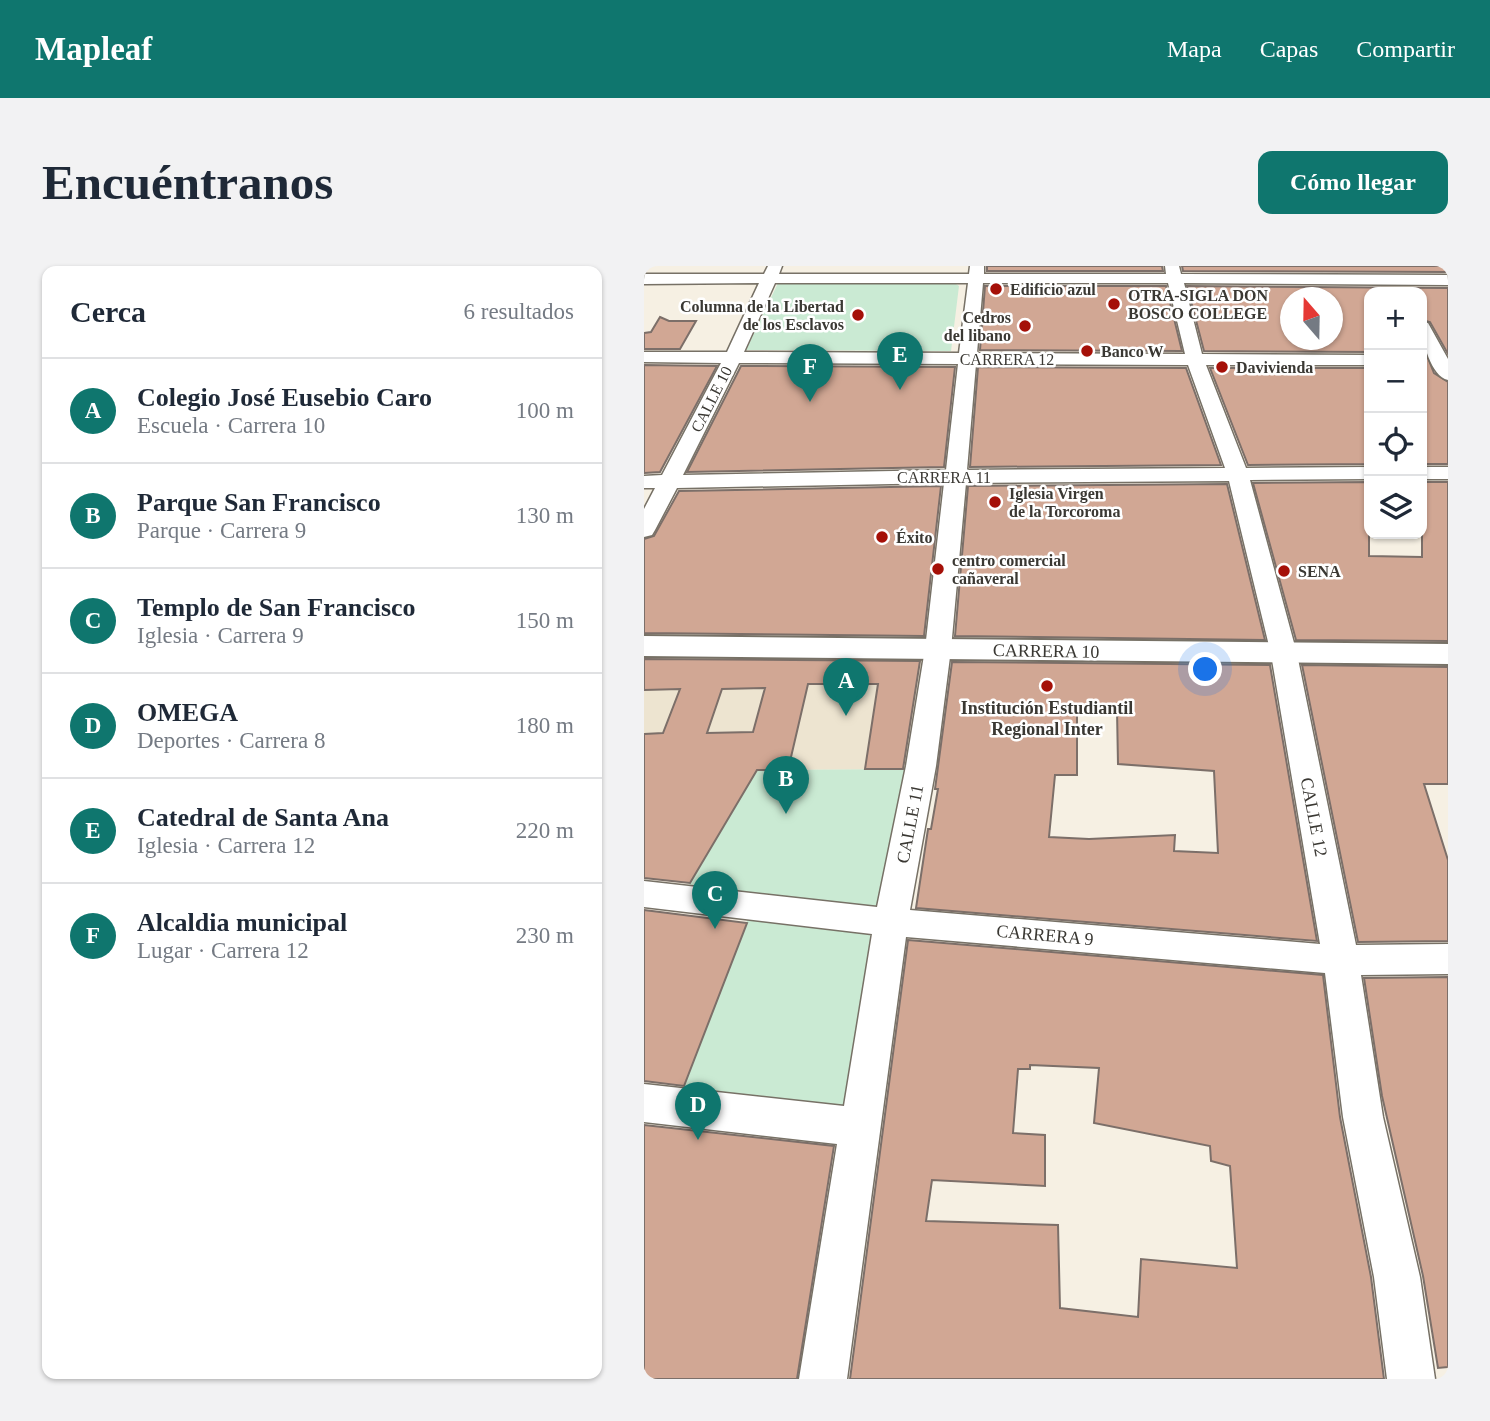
<!DOCTYPE html>
<html lang="es">
<meta charset="utf-8">
<style>
:root{--surface:#fff;--page:#f2f2f3;--text:#1f2937;--muted:#747a83;--line:#e0e1e3;--accent:#0f766e}
body{margin:0;font-family:"Times New Roman",serif;background:var(--page);color:var(--text)}
.controls{position:absolute;right:21px;top:21px;display:grid;overflow:hidden;border-radius:14px;box-shadow:0 2px 5px #0004}
.controls button{width:63px;height:63px;display:grid;place-items:center;padding:0;border:0;border-bottom:2px solid var(--line);background:var(--surface);color:var(--text);font:35px sans-serif}
.compass{position:absolute;left:636px;top:21px;width:63px;height:63px;border-radius:50%;background:var(--surface);box-shadow:0 2px 5px #0004;rotate:340deg}
.you{position:absolute;left:562px;top:404px;width:24px;height:24px;margin:-18px;border:5px solid #fff;border-radius:50%;background:#1a73e8;box-shadow:0 0 0 10px #1a73e833}
.badge{display:grid;place-items:center;width:46px;height:46px;border-radius:50%;background:var(--accent);color:#fff;font-size:23px;font-weight:700}
.pin{position:absolute;translate:-50% -58px;filter:drop-shadow(0 2px 4px #0008)}
.pin::after{content:'';position:absolute;top:37px;width:24px;height:21px;background:inherit;clip-path:polygon(0 0,100% 0,50% 100%)}
.list{margin:0;padding:0;list-style:none}
h2{display:flex;justify-content:space-between;align-items:center;height:91px;margin:0;padding:0 28px;font-size:30px}
h2 small{font-size:23px;font-weight:400;color:var(--muted)}
.list li{display:grid;grid-template-columns:46px 1fr auto;gap:21px;align-items:center;box-sizing:border-box;height:105px;padding:0 28px;border-top:2px solid var(--line)}
.list b{display:block;font-size:26px;white-space:nowrap}
.list p{margin:0;font-size:23px;white-space:nowrap;color:var(--muted)}
.list em{font-size:23px;font-style:normal;color:var(--muted)}
.icon{flex:none;width:38px;height:38px;fill:none;stroke:currentColor;stroke-width:2;stroke-linecap:round;stroke-linejoin:round}
.map{position:relative;flex:none;width:804px;height:1113px;overflow:hidden;border-radius:14px}
header{display:flex;align-items:center;gap:42px;box-sizing:border-box;height:98px;padding:0 35px;background:var(--accent);color:#fff}
header strong{font-size:33px}
nav{display:flex;gap:38px;margin-inline-start:auto;font-size:24px}
.intro{display:flex;align-items:center;justify-content:space-between;box-sizing:border-box;height:168px;padding:0 42px}
h1{margin:0;font-size:49px}
.button{padding:18px 32px;border-radius:14px;background:var(--accent);color:#fff;font-size:24px;font-weight:700}
main{display:flex;gap:42px;padding:0 42px}
aside{flex:1;background:var(--surface);border-radius:14px;box-shadow:0 2px 5px #0004}
.map>svg:first-child{display:block}
</style>
<header>
<strong>Mapleaf</strong>
<nav><a>Mapa</a><a>Capas</a><a>Compartir</a></nav>
</header>
<div class="intro"><h1>Encuéntranos</h1><a class="button">Cómo llegar</a></div>
<main>
<aside>
<h2>Cerca<small>6 resultados</small></h2>
<ul class="list">
<li><span class="badge">A</span><div><b>Colegio José Eusebio Caro</b><p>Escuela · Carrera 10</p></div><em>100 m</em></li>
<li><span class="badge">B</span><div><b>Parque San Francisco</b><p>Parque · Carrera 9</p></div><em>130 m</em></li>
<li><span class="badge">C</span><div><b>Templo de San Francisco</b><p>Iglesia · Carrera 9</p></div><em>150 m</em></li>
<li><span class="badge">D</span><div><b>OMEGA</b><p>Deportes · Carrera 8</p></div><em>180 m</em></li>
<li><span class="badge">E</span><div><b>Catedral de Santa Ana</b><p>Iglesia · Carrera 12</p></div><em>220 m</em></li>
<li><span class="badge">F</span><div><b>Alcaldia municipal</b><p>Lugar · Carrera 12</p></div><em>230 m</em></li>
</ul>
</aside>
<div class="map">
<svg width="804" height="1113" viewBox="0 0 804 1113">
<rect width="100%" height="100%" fill="#f6f0e3"/>
<path fill="#ede4d0" d="M0,377L287,380L269,503L0,505Z"/>
<path fill="#caead3" d="M309,16L315,20L307,85L102,84L134,17Z
M269,503L210,865L33,837L106,647L35,636L113,504Z"/>
<path fill="#d1a794" stroke="#7c6f69" stroke-width="2" fill-rule="evenodd" d="M343,0H518L519,5H343Z
M538,0H804V6L539,5Z
M341,20H522L538,85L336,84Z
M543,20L804,22V88L786,56L778,54V26H725V86L560,85ZM647,32H689V74H647Z
M16,51L25,55H52L36,83H0V67L7,66Z
M778,77L790,107L804,116V198H778Z
M0,99L73,100L16,206L0,207Z
M97,100L311,101L300,201L43,206Z
M334,101L542,102L577,199L326,201Z
M566,102H725V198L604,199Z
M725,216V290L778,291V216H804V375L652,374L609,217Z
M583,218L621,374L311,370L324,220Z
M297,220L280,370L0,367V273L10,270L35,225Z
M0,393L276,395L259,503H221L234,418H164L144,504H113L46,617L0,612V468L19,467L36,423L0,424ZM121,422L109,466L63,467L78,423Z
M308,396L626,399L673,675L272,642L284,563H287L294,523H291ZM433,443L473,444L474,498L570,505L574,587L530,585L531,569L445,573L405,571L411,509H433Z
M658,399L804,401V518H780L804,594V675L714,676Z
M0,644L103,657L40,820L0,815Z
M264,674L679,709L696,851L727,1011L740,1113H206ZM386,799L455,802L450,857L566,880L567,895L586,900L593,1002L497,993L494,1051L416,1042L414,959L282,955L288,914L401,920V869L369,867L374,803H386Z
M804,711V1101L794,1102L779,1010L738,830L720,712Z
M0,859L190,880L153,1113H0Z"/>
<g fill="none" stroke-linecap="round" stroke-linejoin="round">
<defs>
<path id="minor" d="M124,0H138L135,8H325L326,0H340V8H522L521,0H535L537,8L804,9V19L540,17L558,88L725,89V99H562L602,202L725,201V213L606,214L653,388L712,679L804,678V708L717,709L739,851L776,1011L791,1113H743L730,1011L699,851L681,707L262,671L203,1113H155L193,878L0,856V818L200,840L228,668L0,641V615L233,641L262,500L281,383L300,217L33,222L11,264L8,269L0,271V243L11,222H0V210L18,209L77,97L0,96V86H83L115,17L0,18V8H120ZM131,17H324L315,87L100,86ZM339,17H524L541,88L333,87ZM95,97L314,98L302,204L39,209ZM332,98L544,99L581,202L323,204ZM585,215L627,388L676,678L266,644L292,500L307,383L322,217Z
M778,56L784,57L804,93V114C786,110 777,72 778,56Z
M778,201H804V213H778Z"/>
<path id="tertiary" d="M0,370L804,378V398L0,390Z"/>
</defs>
<use href="#minor" stroke="#777166" stroke-width="3"/>
<use href="#tertiary" stroke="#777166" stroke-width="4"/>
<use href="#minor" fill="#fff" fill-rule="evenodd"/>
<use href="#tertiary" fill="#fff" fill-rule="evenodd"/>
</g>
<g fill="#a51008" stroke="#fff" stroke-width="2.5">
<circle cx="352" cy="23" r="7"/>
<circle cx="470" cy="38" r="7"/>
<circle cx="214" cy="49" r="7"/>
<circle cx="381" cy="60" r="7"/>
<circle cx="443" cy="85" r="7"/>
<circle cx="578" cy="101" r="7"/>
<circle cx="351" cy="236" r="7"/>
<circle cx="238" cy="271" r="7"/>
<circle cx="294" cy="303" r="7"/>
<circle cx="640" cy="305" r="7"/>
<circle cx="403" cy="420" r="7"/>
</g>
<g text-anchor="middle" stroke-width="5" stroke-linejoin="round" paint-order="stroke">
<g font-size="16" font-weight="bold" fill="#3a3833" stroke="#fff" text-anchor="start">
<text x="366" y="29">Edificio azul</text>
<text x="484" y="35">OTRA-SIGLA DON<tspan x="484" dy="18">BOSCO COLLEGE</tspan></text>
<text x="200" y="46" text-anchor="end">Columna de la Libertad<tspan x="200" dy="18">de los Esclavos</tspan></text>
<text x="367" y="57" text-anchor="end">Cedros<tspan x="367" dy="18">del libano</tspan></text>
<text x="457" y="91">Banco W</text>
<text x="592" y="107">Davivienda</text>
<text x="365" y="233">Iglesia Virgen<tspan x="365" dy="18">de la Torcoroma</tspan></text>
<text x="252" y="277">Éxito</text>
<text x="308" y="300">centro comercial<tspan x="308" dy="18">cañaveral</tspan></text>
<text x="654" y="311">SENA</text>
</g>
<g font-size="16" fill="#3a3833" stroke="#fff">
<text x="363" y="99">CARRERA 12</text>
<text transform="translate(67 133) rotate(-63)" y="6">CALLE 10</text>
<text x="300" y="217">CARRERA 11</text>
</g>
<g font-size="18" fill="#3a3833" stroke="#fff">
<text transform="translate(402 385) rotate(1)" y="6">CARRERA 10</text>
<text transform="translate(670 551) rotate(79)" y="6">CALLE 12</text>
<text transform="translate(266 558) rotate(-79)" y="6">CALLE 11</text>
<text transform="translate(401 669) rotate(5)" y="6">CARRERA 9</text>
</g>
<g font-size="18" font-weight="bold" fill="#3a3833" stroke="#fff">
<text x="403" y="448">Institución Estudiantil<tspan x="403" dy="21">Regional Inter</tspan></text>
</g>
</g>
</svg>
<div class="controls">
<button>+</button>
<button>−</button>
<button><svg class="icon" aria-label="locate" viewBox="0 0 24 24"><circle cx="12" cy="12" r="6"/><path d="M12 2v4M12 18v4M2 12h4M18 12h4"/></svg></button>
<button><svg class="icon" aria-label="layers" viewBox="0 0 24 24"><path d="M12 4l9 5-9 5-9-5zM3 14l9 5 9-5"/></svg></button>
</div>
<svg class="compass" viewBox="-18 -18 36 36"><path d="M0-13l5 13h-10z" fill="#e53935"/><path d="M0 13l5-13h-10z" fill="#747a83"/></svg>
<div class="you"></div>
<div class="pin badge" style="left:202px;top:450px">A</div>
<div class="pin badge" style="left:142px;top:548px">B</div>
<div class="pin badge" style="left:71px;top:663px">C</div>
<div class="pin badge" style="left:54px;top:874px">D</div>
<div class="pin badge" style="left:256px;top:124px">E</div>
<div class="pin badge" style="left:166px;top:136px">F</div>
</div>
</main>
